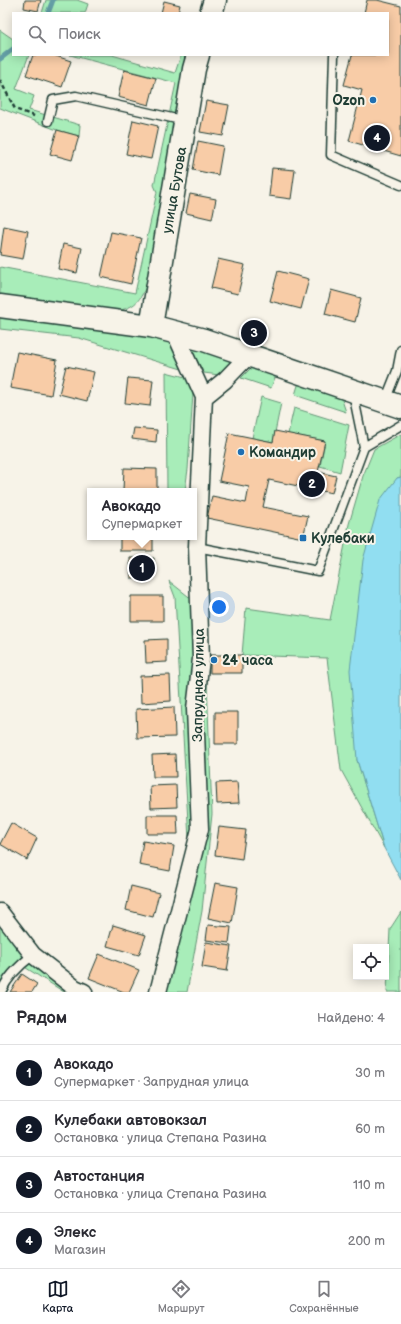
<!DOCTYPE html>
<html lang="ru">
<meta charset="utf-8">
<style>
:root{--surface:#fff;--page:#f7f7f7;--text:#2b2b33;--muted:#7c7c81;--line:#e1e1e2;--accent:#111827}
body{margin:0;font-family:"Balsamiq Sans",sans-serif;background:var(--page);color:var(--text)}
.controls{position:absolute;right:12px;bottom:12px;display:grid;overflow:hidden;border-radius:0px;box-shadow:0 2px 10px #0003}
.controls button{width:36px;height:36px;display:grid;place-items:center;padding:0;border:0;border-bottom:1px solid var(--line);background:var(--surface);color:var(--text);font:20px sans-serif}
.you{position:absolute;left:219px;top:607px;width:14px;height:14px;margin:-10px;border:3px solid #fff;border-radius:50%;background:#1a73e8;box-shadow:0 0 0 6px #1a73e833}
.badge{display:grid;place-items:center;width:26px;height:26px;border-radius:50%;background:var(--accent);color:#fff;font-size:13px;font-weight:700}
.pin{position:absolute;translate:-50% -50%;border:2px solid #fff;box-shadow:0 1px 4px #0006}
.popup{position:absolute;left:87px;top:488px;width:110px;height:52px;box-sizing:border-box;display:grid;place-content:center;border-radius:0px;background:var(--surface);filter:drop-shadow(0 1px 3px #0005);font-size:13px;white-space:nowrap;color:var(--muted)}
.popup b{font-size:15px;color:var(--text)}
.popup::after{content:'';position:absolute;left:50%;top:100%;margin-left:-8px;border:8px solid transparent;border-top-color:var(--surface)}
.list{margin:0;padding:0;list-style:none}
h2{display:flex;justify-content:space-between;align-items:center;height:52px;margin:0;padding:0 16px;font-size:17px}
h2 small{font-size:13px;font-weight:400;color:var(--muted)}
.list li{display:grid;grid-template-columns:26px 1fr auto;gap:12px;align-items:center;box-sizing:border-box;height:56px;padding:0 16px;border-top:1px solid var(--line)}
.list b{display:block;font-size:15px;white-space:nowrap}
.list p{margin:0;font-size:13px;white-space:nowrap;color:var(--muted)}
.list em{font-size:13px;font-style:normal;color:var(--muted)}
.icon{flex:none;width:22px;height:22px;fill:none;stroke:currentColor;stroke-width:2;stroke-linecap:round;stroke-linejoin:round}
.map{position:relative;flex:none;width:401px;height:992px;overflow:hidden}
.search{position:absolute;background:var(--surface);box-shadow:0 2px 10px #0003;left:12px;right:12px;top:12px;height:44px;display:flex;align-items:center;gap:10px;box-sizing:border-box;padding:0 14px;border-radius:0px;color:var(--muted);font-size:15px}
.sheet{height:276px;background:var(--surface)}
nav{display:flex;justify-content:space-around;align-items:center;box-sizing:border-box;height:56px;border-top:1px solid var(--line);background:var(--surface);font-size:11px;color:var(--muted)}
nav a{display:grid;justify-items:center;gap:2px}
nav .on{color:var(--accent)}
.map>svg:first-child{display:block}
</style>
<div class="map">
<svg width="401" height="992" viewBox="0 0 401 992">
<rect width="100%" height="100%" fill="#f7f3e8"/>
<filter id="ink" filterUnits="userSpaceOnUse"><feTurbulence type="fractalNoise" baseFrequency=".025" numOctaves="2"/><feDisplacementMap in="SourceGraphic" scale="8" xChannelSelector="R" yChannelSelector="G"/><feConvolveMatrix kernelMatrix="1 2 1 2 8 2 1 2 1" color-interpolation-filters="sRGB"/></filter>
<g filter="url(#ink)">
<path fill="#a8edb9" stroke="#649576" d="M46,0H77L88,4L85,13H42Z
M0,30L13,39V55H29L16,89L34,96L29,110L80,125L79,136L57,130L0,108Z
M70,55H112L175,73L181,55H190L147,284C139,304 133,308 112,312L0,301V267L135,293L157,192L154,185L176,83Z
M0,317L168,339L185,370L79,338L0,329Z
M188,344L233,359L219,375L204,373Z
M252,367L276,375L271,388L241,378Z
M166,372L189,378L193,394L188,469L185,491H167Z
M299,382L341,397L346,412L295,395Z
M261,397L281,403L273,442L252,438Z
M294,408L349,425L340,472L320,466L325,441L288,434Z
M401,434V477L397,478L357,760L384,848L341,770L327,658L242,655L246,608L330,620L349,524L363,476L374,449Z
M169,581L193,600L194,828L180,889L189,839L175,597Z
M206,656L212,814L202,911L187,992H166L206,829L201,710Z
M401,912V992H387L390,929Z
M0,919L27,954L18,961L0,985Z
M34,962L73,992H64L23,966Z"/>
<path fill="#91def1" stroke="#639ea5" d="M401,477V880L384,848L357,760L350,670L363,560L380,500L397,478Z"/>
<g fill="none" stroke-linecap="round" stroke-linejoin="round">
<path stroke="#639ea5" stroke-width="5" d="M48,13L53,0
M0,59L13,49"/>
</g>
<path fill="#f8cca7" stroke="#1f3d34" d="M25,0H41L38,11L24,8Z
M367,0H377L401,6V156L349,141L362,90L344,85L352,55H388V13H364Z
M164,1L180,5L178,13H161Z
M33,55H53L71,61L62,87L26,75Z
M124,70L156,78L149,105L118,97Z
M206,101L229,105L223,136L200,132Z
M133,120L158,126L151,159L126,154Z
M57,130L79,136L72,160L50,154Z
M198,141L223,146L218,175L193,170Z
M272,168L295,170L291,199L269,196Z
M190,194L216,199L212,219L186,213Z
M4,226L28,231L23,259L0,255Z
M111,232L141,238L131,284L101,277Z
M63,244L82,248L77,273L58,269Z
M218,259L245,265L238,294L211,288Z
M278,271L309,279L301,309L270,301Z
M331,290L361,298L355,322L325,314Z
M17,352L57,360L51,395L10,388Z
M66,366L94,372L87,401L59,394Z
M128,378L153,380L150,406L125,403Z
M134,428L157,430L156,442L132,439Z
M275,431L325,441L318,472L336,476L332,493L269,480L263,507L308,516L303,538L207,518L212,496L246,503L249,487L219,481L229,433L273,442Z
M124,468L157,469V491H123Z
M120,537H153V551H120Z
M130,558H154V577L131,578Z
M131,596H163V621H131Z
M167,639V662L146,663L145,640Z
M210,655H242V673H210Z
M170,675L171,701L141,703L140,676Z
M174,707L175,737L137,738L136,709Z
M215,712H238V744H215Z
M175,754L176,777H153L152,755Z
M237,782L239,803L217,804L216,783Z
M176,785L177,807L151,808L150,786Z
M147,815H177L178,834H147Z
M11,823L37,838L27,860L0,844Z
M219,827L246,830L242,859L215,855Z
M143,841L174,846L170,871L139,865Z
M215,883L238,887L232,923L208,918Z
M131,886L159,893L153,917L126,910Z
M113,925L146,935L139,955L107,946Z
M208,925L231,927L229,943L206,940Z
M206,942L231,946L227,971L202,967Z
M99,954L139,970L129,992H124L89,978Z
M22,974L37,984L32,992H10Z"/>
<g fill="none" stroke-linecap="round" stroke-linejoin="round">
<defs>
<path id="lane" d="M334,55L331,155L401,185
M48,121L53,100L76,96L185,121
M385,401L397,371L401,350
M364,447L401,425
M197,547L318,571L364,447L353,393
M1,992C7,978 21,964 33,955"/>
<path id="street" d="M204,397L225,380L248,356
M0,912L33,955L75,988L84,992
M158,992L200,829L195,709L201,659L197,547L204,397L174,331"/>
<path id="secondary" d="M211,13L215,0
M0,306L151,326L204,340L401,407
M151,326L194,69L198,55"/>
</defs>
<use href="#lane" stroke="#1f3d34" stroke-width="11"/>
<use href="#street" stroke="#1f3d34" stroke-width="19"/>
<use href="#secondary" stroke="#1f3d34" stroke-width="25"/>
<path stroke="#1f3d34" stroke-width="2.5" stroke-dasharray="4 3" stroke-linecap="butt" d="M0,80L15,109L37,117"/>
<use href="#lane" stroke="#f7f3e8" stroke-width="8"/>
<use href="#street" stroke="#f7f3e8" stroke-width="16"/>
<use href="#secondary" stroke="#f7f3e8" stroke-width="22"/>
</g>
</g>
<g fill="#1f6fb2" stroke="#f7f3e8" stroke-width="1.5">
<circle cx="373" cy="100" r="4"/>
<circle cx="241" cy="452" r="4"/>
<rect x="299" y="534" width="8" height="8" rx="2"/>
<circle cx="214" cy="660" r="4"/>
</g>
<g text-anchor="middle" stroke-width="4" stroke-linejoin="round" paint-order="stroke">
<g font-size="14" font-weight="bold" fill="#1f3d34" stroke="#f7f3e8" text-anchor="start">
<text x="365" y="105" text-anchor="end">Ozon</text>
<text x="249" y="457">Командир</text>
<text x="311" y="543">Кулебаки</text>
<text x="222" y="665">24 часа</text>
</g>
<g font-size="14" fill="#1f3d34" stroke="#f7f3e8">
<text transform="translate(174 190) rotate(-80)" y="5">улица Бутова</text>
<text transform="translate(198 685) rotate(-89)" y="5">Запрудная улица</text>
</g>
</g>
</svg>
<div class="controls">
<button><svg class="icon" aria-label="locate" viewBox="0 0 24 24"><circle cx="12" cy="12" r="6"/><path d="M12 2v4M12 18v4M2 12h4M18 12h4"/></svg></button>
</div>
<div class="you"></div>
<div class="pin badge" style="left:142px;top:568px">1</div>
<div class="popup"><b>Авокадо</b>Супермаркет</div>
<div class="pin badge" style="left:312px;top:484px">2</div>
<div class="pin badge" style="left:254px;top:333px">3</div>
<div class="pin badge" style="left:377px;top:138px">4</div>
<div class="search"><svg class="icon" aria-label="search" viewBox="0 0 24 24"><circle cx="10" cy="10" r="6"/><path d="M15 15l6 6"/></svg>Поиск</div>
</div>
<section class="sheet">
<h2>Рядом<small>Найдено: 4</small></h2>
<ul class="list">
<li><span class="badge">1</span><div><b>Авокадо</b><p>Супермаркет · Запрудная улица</p></div><em>30 m</em></li>
<li><span class="badge">2</span><div><b>Кулебаки автовокзал</b><p>Остановка · улица Степана Разина</p></div><em>60 m</em></li>
<li><span class="badge">3</span><div><b>Автостанция</b><p>Остановка · улица Степана Разина</p></div><em>110 m</em></li>
<li><span class="badge">4</span><div><b>Элекс</b><p>Магазин</p></div><em>200 m</em></li>
</ul>
</section>
<nav>
<a class="on"><svg class="icon" aria-label="map" viewBox="0 0 24 24"><path d="M3 6l6-2 6 2 6-2v14l-6 2-6-2-6 2zM9 4v14M15 6v14"/></svg>Карта</a>
<a><svg class="icon" aria-label="directions" viewBox="0 0 24 24"><path d="M12 3l9 9-9 9-9-9zM9 14v-3h6M13 9l2 2-2 2"/></svg>Маршрут</a>
<a><svg class="icon" aria-label="saved" viewBox="0 0 24 24"><path d="M7 4h10v16l-5-4-5 4z"/></svg>Сохранённые</a>
</nav>
